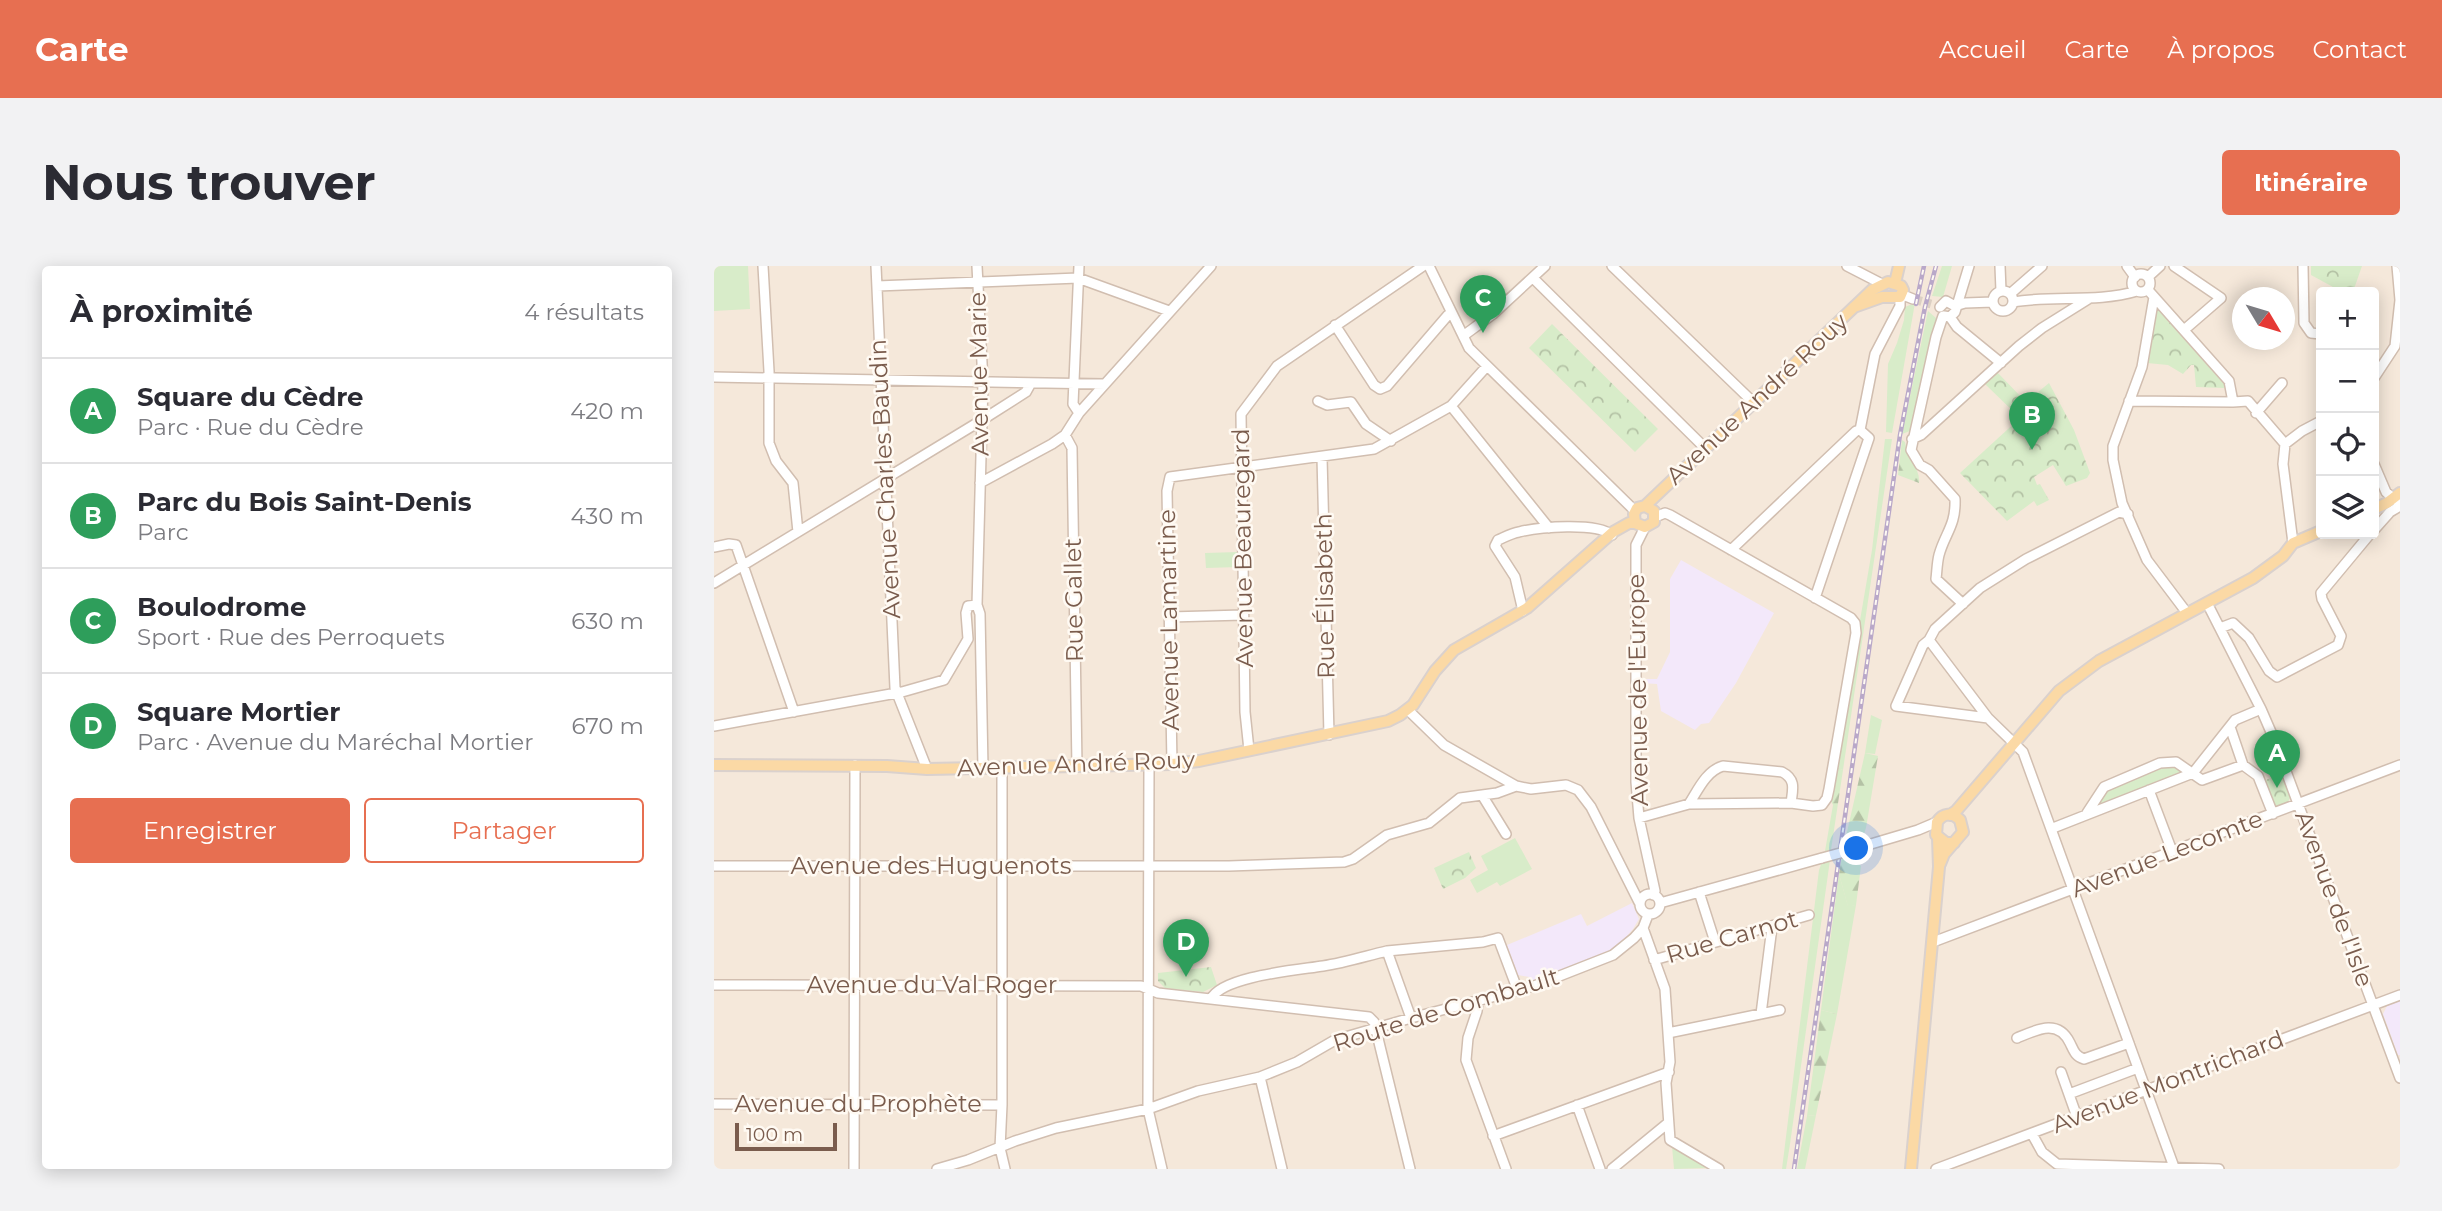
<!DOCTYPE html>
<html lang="fr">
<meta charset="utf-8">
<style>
:root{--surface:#fff;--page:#f2f2f3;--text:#2b2b33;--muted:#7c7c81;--line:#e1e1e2;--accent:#e76f51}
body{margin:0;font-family:Montserrat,sans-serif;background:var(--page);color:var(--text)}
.controls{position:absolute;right:21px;top:21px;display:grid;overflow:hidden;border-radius:7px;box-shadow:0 4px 18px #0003}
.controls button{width:63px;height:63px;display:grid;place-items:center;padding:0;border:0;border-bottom:2px solid var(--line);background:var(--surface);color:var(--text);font:35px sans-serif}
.compass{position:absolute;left:1518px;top:21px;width:63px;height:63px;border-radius:50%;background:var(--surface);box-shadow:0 4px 18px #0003;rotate:128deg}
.scale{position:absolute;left:21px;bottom:18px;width:102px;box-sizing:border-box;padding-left:7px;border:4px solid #7a5c4d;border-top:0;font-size:19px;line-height:24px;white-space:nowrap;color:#7a5c4d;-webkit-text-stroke:5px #fffaf3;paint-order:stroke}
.you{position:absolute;left:1143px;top:583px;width:24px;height:24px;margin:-18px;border:5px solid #fff;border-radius:50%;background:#1a73e8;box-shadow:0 0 0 10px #1a73e833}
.badge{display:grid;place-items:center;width:46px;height:46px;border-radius:50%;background:var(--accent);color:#fff;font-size:23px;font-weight:700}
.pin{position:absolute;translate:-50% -58px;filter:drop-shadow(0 2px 4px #0008)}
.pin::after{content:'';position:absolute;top:37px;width:24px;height:21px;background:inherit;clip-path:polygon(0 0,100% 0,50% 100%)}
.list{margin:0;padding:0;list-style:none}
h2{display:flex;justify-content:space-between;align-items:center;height:91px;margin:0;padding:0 28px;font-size:30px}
h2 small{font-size:23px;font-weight:400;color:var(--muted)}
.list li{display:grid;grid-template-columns:46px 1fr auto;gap:21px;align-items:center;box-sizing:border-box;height:105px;padding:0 28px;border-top:2px solid var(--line)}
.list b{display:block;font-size:26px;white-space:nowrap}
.list p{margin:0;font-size:23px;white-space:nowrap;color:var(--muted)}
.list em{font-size:23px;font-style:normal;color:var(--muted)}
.actions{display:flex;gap:14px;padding:21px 28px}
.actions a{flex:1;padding:16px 0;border:2px solid var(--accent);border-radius:7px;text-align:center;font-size:24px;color:var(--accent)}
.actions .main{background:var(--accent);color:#fff}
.icon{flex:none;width:38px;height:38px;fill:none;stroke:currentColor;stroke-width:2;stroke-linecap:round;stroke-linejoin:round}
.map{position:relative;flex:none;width:1686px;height:903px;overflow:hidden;border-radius:7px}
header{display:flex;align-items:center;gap:42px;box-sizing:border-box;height:98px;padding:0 35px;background:var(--accent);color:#fff}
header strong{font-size:33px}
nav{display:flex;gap:38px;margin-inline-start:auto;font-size:24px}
.intro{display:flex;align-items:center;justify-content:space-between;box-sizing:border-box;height:168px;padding:0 42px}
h1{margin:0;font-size:49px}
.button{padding:18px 32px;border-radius:7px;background:var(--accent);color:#fff;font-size:24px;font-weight:700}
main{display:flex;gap:42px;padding:0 42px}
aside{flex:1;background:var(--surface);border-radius:7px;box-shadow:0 4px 18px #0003}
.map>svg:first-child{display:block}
</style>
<header>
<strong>Carte</strong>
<nav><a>Accueil</a><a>Carte</a><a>À propos</a><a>Contact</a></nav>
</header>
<div class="intro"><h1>Nous trouver</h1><a class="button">Itinéraire</a></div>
<main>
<aside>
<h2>À proximité<small>4 résultats</small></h2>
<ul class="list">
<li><span class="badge" style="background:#2e9e5b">A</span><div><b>Square du Cèdre</b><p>Parc · Rue du Cèdre</p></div><em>420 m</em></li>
<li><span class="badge" style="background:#2e9e5b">B</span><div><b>Parc du Bois Saint-Denis</b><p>Parc</p></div><em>430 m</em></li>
<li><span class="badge" style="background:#2e9e5b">C</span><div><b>Boulodrome</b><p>Sport · Rue des Perroquets</p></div><em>630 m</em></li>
<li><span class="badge" style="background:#2e9e5b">D</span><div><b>Square Mortier</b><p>Parc · Avenue du Maréchal Mortier</p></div><em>670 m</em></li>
</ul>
<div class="actions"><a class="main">Enregistrer</a><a>Partager</a></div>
</aside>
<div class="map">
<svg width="1686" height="903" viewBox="0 0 1686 903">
<defs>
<pattern id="forest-firs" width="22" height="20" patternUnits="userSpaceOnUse" patternTransform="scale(1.75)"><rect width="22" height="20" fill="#d8ecc9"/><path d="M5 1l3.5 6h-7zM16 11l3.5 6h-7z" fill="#b4c2a5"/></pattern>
<pattern id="park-crowns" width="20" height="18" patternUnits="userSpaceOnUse" patternTransform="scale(1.75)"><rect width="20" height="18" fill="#d8ecc9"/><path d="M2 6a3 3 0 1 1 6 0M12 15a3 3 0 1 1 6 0" fill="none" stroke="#b4c2a5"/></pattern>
</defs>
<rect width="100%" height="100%" fill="#fdf6ec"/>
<path fill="#f5e8da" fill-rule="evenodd" d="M0,0H1686V903H0ZM1607,26H1660V268H1607ZM1528,32H1570V74H1528Z"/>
<path fill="#f3e8fa" d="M967,294L1060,347L1022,417L995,457L987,458L981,464L947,445L943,418L927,417V413H943L956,386V313Z
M918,637L925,653L919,663L905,679L885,690L817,715L815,711L804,709L793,679L867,648L873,660Z
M1686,735V789H1684L1669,748L1673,740Z"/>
<path fill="#d8ecc9" d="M0,0H34L36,43L0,45Z
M1228,0H1238L1229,31L1218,30Z
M1201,37L1178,167L1172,166L1174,98L1183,77L1190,54L1191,41Z
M1214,45L1222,52V59L1196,165L1188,168Z
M1171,173H1178L1129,504L1121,501L1158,284Z
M524,286L525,301L492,302L491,287Z
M1157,449L1168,454L1161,488L1151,487Z
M1462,496L1479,507L1372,547L1390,521Z
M801,572L818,603L786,620L783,616L763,627L756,614L774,604L767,590Z
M1116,594L1076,878L1072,903H1068L1105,604L1108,596Z
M1125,608L1134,640L1142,639L1123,748L1107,744Z
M1102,849L1091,903H1083L1093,850Z
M958,880L994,900V902L960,903Z"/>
<path fill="url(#forest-firs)" d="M1188,174L1191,176C1192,190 1207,203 1205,217L1184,209Z
M1151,487L1164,490L1152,562L1147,577L1130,579Z
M1121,501L1129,504L1117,584L1111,585L1119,539L1116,533Z
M1136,588L1147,600L1142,639L1134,641L1125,608L1128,590Z
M1107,744L1123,748L1102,849L1093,850Z"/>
<path fill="url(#park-crowns)" d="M1597,0H1648L1640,23L1619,21L1597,9Z
M1444,43L1510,118V122L1482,121L1480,99H1477L1469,108L1454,99L1433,97L1440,44Z
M838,58L944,163L921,186L815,82Z
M1283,106L1312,136L1335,117L1360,164L1376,207L1373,212L1352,220L1339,199L1320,211L1323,219L1326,218L1335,234L1323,240L1320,235L1293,255L1246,207L1306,152L1271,118Z
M1568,508L1577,530L1574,536L1563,540L1557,537L1549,515Z
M755,586L762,602L751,612L729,623L720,602Z
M497,701L503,719L489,726L451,722L444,715V707Z"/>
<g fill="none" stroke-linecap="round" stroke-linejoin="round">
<path stroke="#dcd0c4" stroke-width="9" stroke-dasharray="9 4.5" stroke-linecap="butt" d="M1199,33L1217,38"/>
<defs>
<path id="minor" d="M49,0L55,105V177L62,195L79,217L84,266
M162,0L181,422L213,503
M263,0L269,116L263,339L266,348L269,502
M365,0L359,138L365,147
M715,0L755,82L921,245
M898,0L1040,137
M1133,0L1168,18
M1286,0L1287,25
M1413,0L1421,11
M1460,0L1507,32L1470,64
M1589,0L1590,57L1597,67L1607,68
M1418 17a9 9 0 1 1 18 0a9 9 0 1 1-18 0Z
M1434,11L1446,0
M819,12L991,182
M163,20L364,12L455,45
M1434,24L1515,115L1519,136L1534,135L1571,178
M1279 35a10 10 0 1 1 20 0a10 10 0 1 1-20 0Z
M1296,28L1328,0
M1189,29L1199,33
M1440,31L1428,101L1399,180V194L1408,237L1433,294L1473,347
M1299,36C1340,29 1383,37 1423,25
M1241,40L1251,37L1279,36
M1226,41L1232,35L1241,40
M1229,50L1222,71L1197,184L1206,199L1215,204L1241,233C1242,260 1231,267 1225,289C1223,297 1223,305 1222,313L1249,338
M1230,50L1236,51L1241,46L1255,0
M1236,51L1243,61L1287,97
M621,59L660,119L666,123L673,120L734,49L738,48
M749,70L779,48L831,0
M0,111L391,118
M1660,112L1681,80L1686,34L1683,0
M604,135L613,139L637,136L652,158L677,175
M1415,135L1519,136
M737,140L835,262
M1542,147L1568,117
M1146,164L1161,88L1186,40V31
M351,169L358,182L363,501
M1198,173L1207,169L1305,80L1328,62L1376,32
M608,191L615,469
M1660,198L1672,226L1686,238
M266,217L338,178L351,169L365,147L497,0
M931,261L922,279V516L925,552L941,625L939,629
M1660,264L1676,246L1686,240
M1579,277L1569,198L1571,178L1588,165L1607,155
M0,281L15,278L22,279L80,446
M1017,284L1142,165L1146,164
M0,317L268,154L312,126L317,117
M1101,332L1155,172L1146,164
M1493,337L1547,443L1560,473L1686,812
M809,345L801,311L781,280L784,274C791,271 798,267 805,266C825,261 882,256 898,269
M456,351L529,349
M1506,362L1519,357L1535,372L1555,405L1563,411L1624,379L1627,370L1608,333L1607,327L1656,268
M1215,374L1274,452L1309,486L1460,901
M694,444L730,479L802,520L817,523L852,519L864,524L877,541L925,636
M1274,452L1182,440L1209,379L1215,374L1221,363L1266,322L1312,293L1405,246L1414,248
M0,460L188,426L230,414L254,373L252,347L254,340L263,339
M1516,461L1529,499L1544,510L1559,548
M535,484L531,446L527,148L563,100L709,0
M458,498L453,225L456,211L660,183L737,140L773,100
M435,499L434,843L448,903
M288,502V839L286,882L291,903
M1435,524L1458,585
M768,529L792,568
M975,538C984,524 992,505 1009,500L1068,506C1082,513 1079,523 1077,537
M1373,547L1390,521L1446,497L1462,496L1488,514L1529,499
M925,552L975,538L1077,537L1099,540L1108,539L1113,532L1115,523L1142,367L1141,357L1137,352L956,249L951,247L941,251
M1339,562L1479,507L1521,454L1547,443
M1130,586L1204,564L1223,556
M0,600H515L630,596L639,593L673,569L715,557L746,532L783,527L802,520
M985,626L1001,676
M926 638a10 10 0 1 1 20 0a10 10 0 1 1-20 0Z
M946,637L1108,592
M929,662L951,723L956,796L952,817L956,874L1005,903
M1219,676L1686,499
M673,685L769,676L784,672L804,725
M940,694L1095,649
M0,719L427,720L444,727L655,751L660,756L696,903
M497,733C508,710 584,704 609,700C630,697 652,690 673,685L697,752
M764,735L763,745L754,772L752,794L792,903
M1047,748L1058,661
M954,767L1066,744
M1303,772C1322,764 1344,752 1356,777C1360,785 1361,790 1370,793L1415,777
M1347,806L1363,851
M546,811L568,903
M1355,828L1424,802
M0,838L288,839
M863,839L886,903
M1318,868L1328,886L1343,898L1505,903
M779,870L955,806
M140,903L141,499
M223,903L254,894L301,875L342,862L434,843L484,825L546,811L583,796L621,774L697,752L820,720L899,689L920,672L929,662L934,649
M898,903L954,857
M1222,903L1686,729"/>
<path id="major" d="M1181,17L1185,0
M1660,243L1673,237L1686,227
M921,257L920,248L923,242L931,240L1158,24L1174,16L1187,20L1189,24L1186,31H1168L1140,41
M921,257L931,261L940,256V245L931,240
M0,499L173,500L213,503L458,498L485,495L674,455L686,449L699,439L721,405L740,384L813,342L899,266L915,257H921
M1236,549L1242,545L1345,425L1385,395L1539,312L1569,290L1579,277L1607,265
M1226,598L1230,588L1249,566L1246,554C1238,546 1229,547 1223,556L1222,569L1232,577H1240
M1197,903L1225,601L1224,572"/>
</defs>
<use href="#minor" stroke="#d1beb0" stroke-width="12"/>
<use href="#major" stroke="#dad1cd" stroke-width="14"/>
<use href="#minor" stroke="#fff" stroke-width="9"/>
<use href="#major" stroke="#fbd9a5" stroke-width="10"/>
<defs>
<path id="rail" d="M1202,38L1210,0
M1080,903L1186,169L1211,41L1222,0"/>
</defs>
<use href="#rail" stroke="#b9a8c9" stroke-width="4.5"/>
<use href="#rail" stroke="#fffaf3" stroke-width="2" stroke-dasharray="5" stroke-linecap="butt"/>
<defs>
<path id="minor-bridge" d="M1108,592L1130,586"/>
</defs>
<use href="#minor-bridge" stroke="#d1beb0" stroke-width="12" stroke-linecap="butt"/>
<use href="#minor-bridge" stroke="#fff" stroke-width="9"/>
</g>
<g text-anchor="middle" stroke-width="5" stroke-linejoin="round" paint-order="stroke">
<g font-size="24" fill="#7a5c4d" stroke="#fffaf3">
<text transform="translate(265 108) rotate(-91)" y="8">Avenue Marie</text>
<text transform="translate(1043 133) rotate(-43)" y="8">Avenue André Rouy</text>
<text transform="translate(171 213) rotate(-93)" y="8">Avenue Charles Baudin</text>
<text transform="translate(529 282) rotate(-91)" y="8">Avenue Beauregard</text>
<text transform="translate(611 330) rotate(-91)" y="8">Rue Élisabeth</text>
<text transform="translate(360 334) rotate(-91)" y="8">Rue Gallet</text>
<text transform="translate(455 354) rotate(-91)" y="8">Avenue Lamartine</text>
<text transform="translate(924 424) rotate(-91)" y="8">Avenue de l'Europe</text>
<text transform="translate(362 498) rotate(-2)" y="8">Avenue André Rouy</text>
<text transform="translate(1453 588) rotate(-21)" y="8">Avenue Lecomte</text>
<text x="217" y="608">Avenue des Huguenots</text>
<text transform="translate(1620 633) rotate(70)" y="8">Avenue de l'Isle</text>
<text transform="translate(1018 671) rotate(-16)" y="8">Rue Carnot</text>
<text x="218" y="727">Avenue du Val Roger</text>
<text transform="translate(732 744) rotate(-17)" y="8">Route de Combault</text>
<text transform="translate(1454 816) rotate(-21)" y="8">Avenue Montrichard</text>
<text x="144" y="846">Avenue du Prophète</text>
</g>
</g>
</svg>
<div class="controls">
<button>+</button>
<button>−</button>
<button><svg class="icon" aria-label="locate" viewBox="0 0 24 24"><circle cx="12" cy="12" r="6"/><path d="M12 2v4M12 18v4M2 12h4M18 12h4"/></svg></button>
<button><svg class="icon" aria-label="layers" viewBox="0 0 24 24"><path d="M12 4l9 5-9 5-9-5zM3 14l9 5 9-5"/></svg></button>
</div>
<svg class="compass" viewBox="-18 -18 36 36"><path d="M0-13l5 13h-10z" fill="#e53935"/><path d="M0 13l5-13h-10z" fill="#7c7c81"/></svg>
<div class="scale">100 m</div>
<div class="you"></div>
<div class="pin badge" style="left:1563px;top:522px;background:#2e9e5b">A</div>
<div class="pin badge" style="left:1318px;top:184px;background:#2e9e5b">B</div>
<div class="pin badge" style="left:769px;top:67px;background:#2e9e5b">C</div>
<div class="pin badge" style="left:472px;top:711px;background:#2e9e5b">D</div>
</div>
</main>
